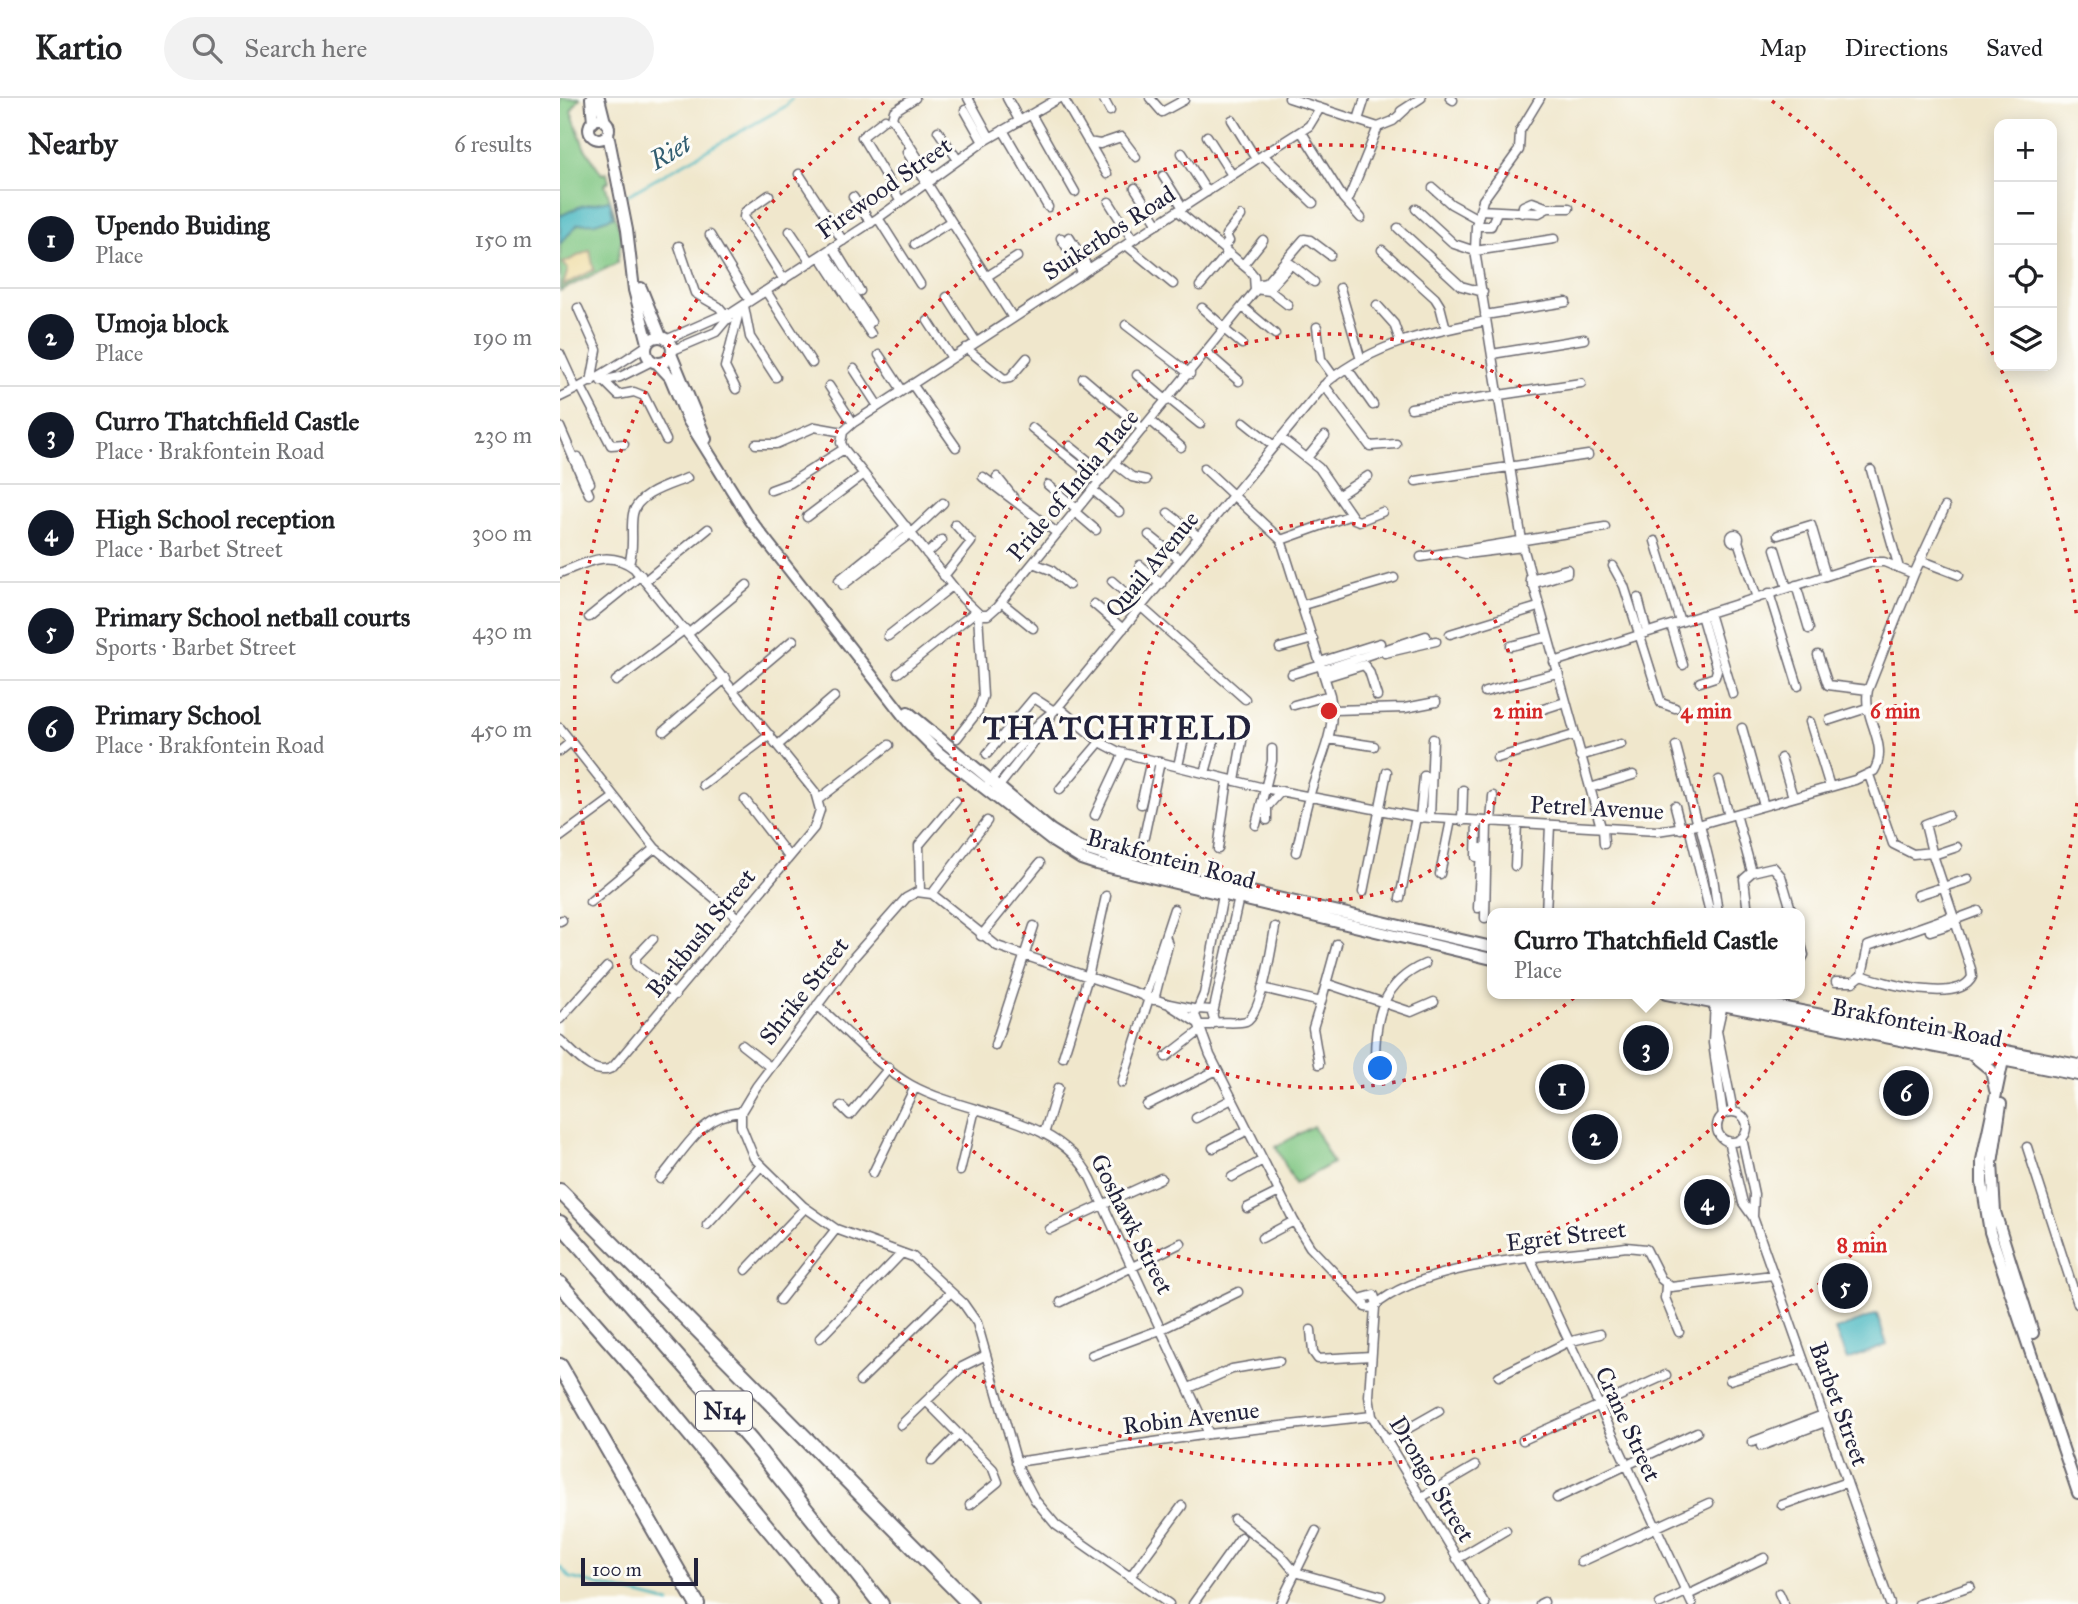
<!DOCTYPE html>
<meta charset="utf-8">
<style>
:root{--surface:#fff;--page:#f2f2f2;--text:#202124;--muted:#757577;--line:#e0e0e0;--accent:#111827}
body{margin:0;font-family:"IM FELL Great Primer",serif;background:var(--page);color:var(--text)}
.controls{position:absolute;right:21px;top:21px;display:grid;overflow:hidden;border-radius:14px;box-shadow:0 4px 18px #0003}
.controls button{width:63px;height:63px;display:grid;place-items:center;padding:0;border:0;border-bottom:2px solid var(--line);background:var(--surface);color:var(--text);font:35px sans-serif}
.scale{position:absolute;left:21px;bottom:18px;width:117px;box-sizing:border-box;padding-left:7px;border:4px solid #22223b;border-top:0;font-size:19px;line-height:24px;white-space:nowrap;color:#22223b;-webkit-text-stroke:5px #fdfcf7;paint-order:stroke}
.you{position:absolute;left:821px;top:971px;width:24px;height:24px;margin:-18px;border:5px solid #fff;border-radius:50%;background:#1a73e8;box-shadow:0 0 0 10px #1a73e833}
.badge{display:grid;place-items:center;width:46px;height:46px;border-radius:50%;background:var(--accent);color:#fff;font-size:23px;font-weight:700}
.pin{position:absolute;translate:-50% -50%;border:4px solid #fff;box-shadow:0 2px 7px #0006}
.popup{position:absolute;left:927px;top:810px;width:318px;height:91px;box-sizing:border-box;display:grid;place-content:center;border-radius:14px;background:var(--surface);filter:drop-shadow(0 2px 5px #0005);font-size:23px;white-space:nowrap;color:var(--muted)}
.popup b{font-size:26px;color:var(--text)}
.popup::after{content:'';position:absolute;left:50%;top:100%;margin-left:-14px;border:14px solid transparent;border-top-color:var(--surface)}
.list{margin:0;padding:0;list-style:none}
h2{display:flex;justify-content:space-between;align-items:center;height:91px;margin:0;padding:0 28px;font-size:30px}
h2 small{font-size:23px;font-weight:400;color:var(--muted)}
.list li{display:grid;grid-template-columns:46px 1fr auto;gap:21px;align-items:center;box-sizing:border-box;height:98px;padding:0 28px;border-top:2px solid var(--line)}
.list b{display:block;font-size:26px;white-space:nowrap}
.list p{margin:0;font-size:23px;white-space:nowrap;color:var(--muted)}
.list em{font-size:23px;font-style:normal;color:var(--muted)}
.icon{flex:none;width:38px;height:38px;fill:none;stroke:currentColor;stroke-width:2;stroke-linecap:round;stroke-linejoin:round}
.map{position:relative;flex:none;width:1518px;height:1506px;overflow:hidden}
header{display:flex;align-items:center;gap:42px;box-sizing:border-box;height:98px;padding:0 35px;background:var(--surface);border-bottom:2px solid var(--line)}
header strong{font-size:33px}
nav{display:flex;gap:38px;margin-inline-start:auto;font-size:24px}
.search{width:490px;height:63px;background:var(--page);display:flex;align-items:center;gap:18px;box-sizing:border-box;padding:0 24px;border-radius:38px;color:var(--muted);font-size:26px}
main{display:flex}
aside{flex:1;background:var(--surface)}
.map>svg:first-child{display:block}
</style>
<header>
<strong>Kartio</strong>
<div class="search"><svg class="icon" aria-label="search" viewBox="0 0 24 24"><circle cx="10" cy="10" r="6"/><path d="M15 15l6 6"/></svg>Search here</div>
<nav><a>Map</a><a>Directions</a><a>Saved</a></nav>
</header>
<main>
<aside>
<h2>Nearby<small>6 results</small></h2>
<ul class="list">
<li><span class="badge">1</span><div><b>Upendo Buiding</b><p>Place</p></div><em>150 m</em></li>
<li><span class="badge">2</span><div><b>Umoja block</b><p>Place</p></div><em>190 m</em></li>
<li><span class="badge">3</span><div><b>Curro Thatchfield Castle</b><p>Place · Brakfontein Road</p></div><em>230 m</em></li>
<li><span class="badge">4</span><div><b>High School reception</b><p>Place · Barbet Street</p></div><em>300 m</em></li>
<li><span class="badge">5</span><div><b>Primary School netball courts</b><p>Sports · Barbet Street</p></div><em>430 m</em></li>
<li><span class="badge">6</span><div><b>Primary School</b><p>Place · Brakfontein Road</p></div><em>450 m</em></li>
</ul>
</aside>
<div class="map">
<svg width="1518" height="1506" viewBox="0 0 1518 1506">
<rect width="100%" height="100%" fill="#fdfcf7"/>
<filter id="ink" filterUnits="userSpaceOnUse"><feTurbulence type="fractalNoise" baseFrequency=".0143" numOctaves="2"/><feDisplacementMap in="SourceGraphic" scale="14" xChannelSelector="R" yChannelSelector="G"/><feConvolveMatrix kernelMatrix="1 2 1 2 8 2 1 2 1" color-interpolation-filters="sRGB"/></filter>
<filter id="wash" filterUnits="userSpaceOnUse"><feTurbulence type="fractalNoise" baseFrequency=".00686" numOctaves="4" result="noise"/><feDisplacementMap in="SourceGraphic" scale="28" xChannelSelector="R" yChannelSelector="G"/><feGaussianBlur stdDeviation="1.57" result="paint"/><feColorMatrix in="noise" values="0 0 0 0 0 0 0 0 0 0 0 0 0 0 0 0 0 1.4 0 .05"/><feComposite in="paint" operator="in"/></filter>
<g filter="url(#wash)">
<rect width="100%" height="100%" fill="#f0e7cc"/>
<path fill="#7fc682" stroke="#50745e" stroke-width="2" d="M0,0H20L11,13L24,49L42,76L47,75L49,83L45,86L62,139L57,165L0,193Z
M753,1028L773,1065L735,1086L716,1049Z
M1295,1178L1299,1189L1274,1198L1271,1187Z"/>
<path fill="#eeda9e" stroke="#887e6c" stroke-width="2" d="M30,152L34,172L3,188L8,171L3,165Z"/>
<path fill="#49b8c1" stroke="#366d7e" stroke-width="2" d="M50,102L53,119L35,125L18,126L0,146V118L21,108Z
M1317,1216L1327,1247L1287,1262L1275,1232Z"/>
<g fill="none" stroke-linecap="round" stroke-linejoin="round">
<path stroke="#49b8c1" stroke-width="2.5" d="M64,99L226,8L232,0
M0,1469L11,1480L110,1505"/>
</g>
</g>
<g filter="url(#ink)">
<g fill="none" stroke-linecap="round" stroke-linejoin="round">
<defs>
<path id="street" d="M355,0L334,13L332,20L372,82
M408,0L430,40
M447,0L459,22
M503,0L547,76
M543,0L550,13
M590,0L602,14L624,2
M729,0L818,29L833,23L846,11
M890,0L893,2
M980,0L960,33L959,52L923,102L916,128L915,153L963,449L1041,729
M405,12L423,44
M841,13L861,0
M471,16L515,94
M325,21L302,39L341,104
M672,22L696,61
M798,22L805,0
M443,32L488,109
M378,33L398,62
M741,33L783,100L801,120
M647,38L672,77
M528,44L540,46L561,39L576,59
M347,54L453,220
M622,55L647,94
M703,57L753,105
M239,76L283,143
M603,78L623,110
M575,90L598,126
M873,90L891,106L918,121
M209,97L185,114L184,119L224,182
M293,99L311,125
M789,100L818,29
M549,104L573,142
M856,111L894,146L915,153L994,141
M920,112L979,115L988,110H1009
M618,113L689,172L694,178L695,193L437,509L428,517H420L403,501L284,351L281,345L283,334L293,325L703,57L749,28L760,10
M962,115L963,108L972,104L988,110
M318,120L360,186
M916,128H931L937,114
M838,130L901,188L923,194
M230,133L251,164
M150,137L190,203
M509,139L529,171
M501,140L523,175
M355,146L390,124
M566,147L613,186
M119,148L135,195L159,209L169,221
M273,149L300,193
M663,150L669,143L666,137L681,118
M822,152L875,200L880,208L886,231
M265,155L311,224
M260,158L311,236
M683,167L703,142
M426,179L457,159
M696,187L706,185L744,141L750,142L770,157
M640,188L668,155
M711,188L731,166L754,184
M780,190L801,262
M695,191L710,193L728,207
M206,193L252,265
M387,199L416,244
M817,207L834,226L840,243
M184,208L190,239L216,279
M683,209L715,236
M18,210L37,252L31,284
M642,210L666,231
M925,217L1006,204
M368,223L392,260
M566,227L630,276
M757,229L761,261L774,279
M665,232L682,246
M106,242L167,215
M406,250L444,281L450,280L467,260
M111,253L156,234L173,214L318,120L423,44L499,0
M647,255L679,283
M0,256L16,291
M932,256L1024,241
M319,257L342,292
M787,270L813,307
M294,271L318,308
M577,277L607,303
M523,280L583,331
M41,283L60,279L92,263
M44,283L58,297L74,294L84,298L106,342
M352,286L396,349
M764,287L810,348L836,346
M269,288L293,325
M21,289L51,347L64,346
M176,291L165,269L180,210
M0,299C30,285 58,267 86,248
M609,301L640,326
M851,310L1021,285
M591,323L621,349
M684,324L714,348
M0,329L29,396
M472,330L539,384
M721,340L759,370L794,421L799,423L822,414
M196,346H216L255,329L283,334
M510,348L546,377
M18,359L30,385
M747,360L765,338
M555,366L572,379L586,382
M644,370L721,442L770,597C778,632 759,662 750,696C744,715 741,735 736,754
M1311,372L1339,470
M423,379L497,435
M437,379L453,399
M856,383L1028,357
M488,387L517,411
M211,392L230,385L284,351
M533,392L559,414
M779,397L808,378
M515,414L536,432
M608,415L639,439
M247,419L304,376
M1171 440a4 4 0 1 1 8 0a4 4 0 1 1-8 0Z
M589,437L620,462
M1218,437L1251,427L1266,478
M721,442L791,417
M1095,443L1120,524
M1178,443L1197,500
M1215,451L1227,490
M898,454L906,456L963,449
M367,456L382,442
M861,459L1045,429
M1360,462L1399,477
M473,465L491,472L509,487
M69,466C75,448 70,433 73,416C77,395 111,387 127,380
M580,467L601,486
M1053,468L1064,488L1101,605L1115,610
M0,475C26,465 48,451 74,470L255,694L260,712L254,730L53,969C34,981 14,954 0,942
M384,478L411,444L395,426
M970,481L1007,471V475L972,486
M86,482L148,431
M279,482L346,428
M552,483L685,601
M283,487L351,435L383,405
M1236,487L1249,531
M1209,495L1238,588
M1078,500L1087,534
M441,504L473,530
M534,506L563,531
M743,507L834,480
M1149,515L1173,596
M29,519L81,477
M1111,527L1123,567
M129,535L187,487
M890,536L978,509
M328,538L392,488
M951,548L987,539
M720,550L753,541
M825,555L876,543
M1258,557L1268,587L1308,592
M760,564L820,545
M994,564L1310,464H1324L1354,476
M763,572L866,538
M338,575L415,514
M732,576L761,567
M765,579L804,567L809,573L817,598
M56,583L125,531
M1140,584L1155,579L1157,572L1141,517
M175,591L233,542
M925,594L997,575
M734,607L770,597
M498,609L540,644L559,654L704,690L856,719L1097,733L1137,727L1295,682L1314,673C1330,646 1302,621 1308,592L1354,476L1385,409
M773,612L845,610L876,604
M971,615L1005,604
M1270,622L1307,610
M1250,624L1270,689
M0,630L95,750L178,820
M1182,630L1204,708
M104,633L166,580
M397,640L418,613L423,598L418,516
M768,641L814,648
M218,647L274,599
M1116,648L1137,727
M0,653L11,644
M427,656L474,600L494,613
M1020,658L1061,646
M937,660L1014,637
M1221,660L1233,699
M618,668L625,636
M645,675L654,643
M1309,677L1333,746L1353,756L1372,754L1411,871L1412,879C1399,906 1325,886 1302,877L1308,848L1392,818
M1159,682L1169,718
M675,683L682,643
M429,684L480,624L498,609L767,284C816,245 866,235 926,223
M143,687L210,637
M1030,690L1073,677
M500,691L540,644
M436,692L488,626L492,615
M259,701L329,647
M185,702L229,759
M581,706L591,662
M1115,708L1121,731
M1176,716L1192,774
M535,717L564,655
M860,720L864,678
M870,720L873,641
M707,722V709L721,693
M902,723L903,692
M931,724L933,698
M1140,726L1153,779L1158,815
M696,727L712,663V651
M1129,729L1150,815
M1043,730L1044,746
M0,739L53,700
M584,739L600,664
M658,751L668,681
M1372,754L1365,726L1388,717
M1373,757L1397,749
M916,759L917,724
M955,768L957,725
M880,776L891,722
M360,794L359,747L396,703
M803,794L827,674
M372,796L427,723
M1358,797L1408,781
M840,800L856,719
M30,804L95,750
M918,810L921,750
M986,815L990,727
M1188,815L1184,781L1192,774L1213,769L1221,778L1232,815
M925,820L927,724
M1394,822L1418,813
M0,823L2,822
M1370,833L1395,825
M421,838L480,765
M93,841L76,859V867L115,897
M1240,843L1244,857L1240,864
M1276,884H1293L1302,877
M768,886L851,914L874,904
M702,890L761,904L777,846
M585,899L614,811
M594,902L608,847L606,840
M1155,902L1153,945L1163,1017
M1164,902L1157,933L1173,1013
M257,907C285,931 320,970 351,987C409,1019 498,1016 531,1081L649,1336
M611,908L636,924
M639,911L651,912L654,922L651,927H639L635,917L644,896L664,792
M653,915L680,795
M0,921L47,869
M653,925C663,923 677,926 686,923C702,916 712,847 715,829
M639,927L650,957L734,1123L750,1149L803,1205
M182,947L210,969
M435,947L474,828
M503,959L528,879L546,798
M606,959L640,933
M815,961C815,918 823,884 865,866
M759,966L753,930L761,904
M562,985L589,900
M587,1007L657,972
M281,1008L290,1017L329,970
M1157 1029a15 15 0 1 1 30 0a15 15 0 1 1-30 0Z
M636,1020L672,1001
M484,1036L498,990
M1182,1040L1194,1096L1193,1119
M1168,1043L1183,1105L1193,1119L1330,1506
M1467,1049L1518,1206
M653,1050L688,1032
M400,1073L415,1011
M313,1075L355,989
M672,1079L703,1062
M100,1081C124,1054 140,1017 181,1014
M687,1110L719,1094
M147,1127L201,1068
M490,1131L601,1080
M702,1140L734,1123
M971,1162L1132,1506
M186,1172L245,1110
M1106,1187L1105,1200L1119,1234
M220,1202L276,1131
M501,1204L621,1145
M817,1206L814,1197L803,1200L805,1209L812,1210C865,1162 996,1158 1066,1149L1086,1151L1101,1181L1111,1189L1213,1177
M815,1209L809,1298L812,1318L925,1506
M751,1232L753,1254L758,1261L811,1258
M260,1240L342,1155
M532,1257L602,1231L678,1194
M939,1278L1008,1244L1040,1236
M1170,1282L1243,1260
M300,1283L391,1194
M629,1290L672,1271L719,1263
M366,1303L402,1269L426,1257
M341,1327L366,1303L433,1371L438,1384L410,1407
M963,1342L1106,1277
M826,1343L879,1313
M1192,1344L1263,1317
M1201,1348L1265,1324
M372,1363L399,1336
M456,1364L649,1336L812,1318
M860,1400L915,1368
M997,1400L1137,1334
M1222,1407L1287,1384
M674,1421L720,1456L735,1474L821,1498
M897,1461L946,1432
M1021,1464L1149,1405
M570,1479L622,1408
M1219,1495L1224,1506
M1128,1497L1204,1460
M609,1506L496,1427L475,1402L459,1372L417,1225L403,1205L353,1159L276,1131L243,1108L194,1060L181,1028V1014L196,989L293,860L346,800L357,794L372,796L437,848L609,906L638,912
M633,1506L681,1439
M720,1506L756,1433
M980,1506L984,1504
M1100,1506L1126,1494
M1359,1506L1410,1488"/>
<path id="secondary" d="M31,0L33,24
M39,0L45,24
M29 31a10 10 0 1 1 20 0a10 10 0 1 1-20 0Z
M48,36L67,132L74,192L88,245
M81,190L101,239
M86 252a13 13 0 1 1 26 0a13 13 0 1 1-26 0Z
M111,256L146,341
M97,265L110,279L128,322L191,423L349,625L379,655L492,743L521,761L536,766L932,861
M348,614L491,732L518,749L582,769L932,849
M1106,896L1518,977
M1154,896L1518,967
M1445,953L1422,1062V1085L1430,1134L1518,1395
M1416,960L1431,972L1435,992
M1441,1006L1432,1065L1435,1114L1473,1235"/>
<path id="highway" d="M0,1093L410,1506
M0,1125L191,1343L321,1506
M0,1186L95,1294L271,1506
M0,1268L137,1506"/>
</defs>
<use href="#street" stroke="#6a676e" stroke-width="11"/>
<use href="#secondary" stroke="#6a676e" stroke-width="14"/>
<use href="#highway" stroke="#6a676e" stroke-width="18"/>
<use href="#street" stroke="#fff" stroke-width="8"/>
<use href="#secondary" stroke="#fff" stroke-width="10"/>
<use href="#highway" stroke="#fff" stroke-width="14"/>
</g>
</g>
<g fill="none" stroke="#d62828" stroke-width="3.5" stroke-dasharray="3.5 7">
<circle cx="769" cy="613" r="189"/>
<circle cx="769" cy="613" r="377"/>
<circle cx="769" cy="613" r="566"/>
<path d="M1517 705A754 754 0 1 1 326 3M1212 3A754 754 0 0 1 1517 521"/>
</g>
<g text-anchor="middle" stroke-width="6" stroke-linejoin="round" paint-order="stroke">
<rect fill="#fdfcf7" stroke="#646373" stroke-width="2" x="136" y="1293.5" width="56" height="39" rx="5"/>
<g font-size="23" font-weight="bold" fill="#22223b">
<text x="164" y="1321">N14</text>
</g>
<g font-size="24" fill="#22223b" stroke="#fdfcf7">
<text transform="translate(324 90) rotate(-35)" y="8">Firewood Street</text>
<text transform="translate(549 135) rotate(-33)" y="8">Suikerbos Road</text>
<text transform="translate(513 387) rotate(-50)" y="8">Pride of India Place</text>
<text transform="translate(592 466) rotate(-50)" y="8">Quail Avenue</text>
<text transform="translate(1037 710) rotate(3)" y="8">Petrel Avenue</text>
<text transform="translate(611 761) rotate(15)" y="8">Brakfontein Road</text>
<text transform="translate(141 835) rotate(-51)" y="8">Barkbush Street</text>
<text transform="translate(244 893) rotate(-52)" y="8">Shrike Street</text>
<text transform="translate(1357 925) rotate(11)" y="8">Brakfontein Road</text>
<text transform="translate(572 1126) rotate(63)" y="8">Goshawk Street</text>
<text transform="translate(1006 1138) rotate(-7)" y="8">Egret Street</text>
<text transform="translate(1279 1306) rotate(70)" y="8">Barbet Street</text>
<text transform="translate(631 1320) rotate(-7)" y="8">Robin Avenue</text>
<text transform="translate(1068 1326) rotate(65)" y="8">Crane Street</text>
<text transform="translate(872 1381) rotate(59)" y="8">Drongo Street</text>
</g>
<g font-size="26" font-style="italic" fill="#325e71" stroke="#fdfcf7">
<text transform="translate(110 54) rotate(-30)" y="9">Riet</text>
</g>
<g font-size="32" font-weight="bold" letter-spacing="2" fill="#22223b" stroke="#fdfcf7">
<text x="558" y="641">THATCHFIELD</text>
</g>
</g>
<circle cx="769" cy="613" r="10" fill="#d62828" stroke="#fdfcf7" stroke-width="3.5"/>
<g font-size="21" text-anchor="middle" font-weight="bold" fill="#d62828" stroke="#fdfcf7" stroke-width="6" stroke-linejoin="round" paint-order="stroke">
<text x="958" y="620">2 min</text>
<text x="1146" y="620">4 min</text>
<text x="1335" y="620">6 min</text>
<text x="1302" y="1154">8 min</text>
</g>
</svg>
<div class="controls">
<button>+</button>
<button>−</button>
<button><svg class="icon" aria-label="locate" viewBox="0 0 24 24"><circle cx="12" cy="12" r="6"/><path d="M12 2v4M12 18v4M2 12h4M18 12h4"/></svg></button>
<button><svg class="icon" aria-label="layers" viewBox="0 0 24 24"><path d="M12 4l9 5-9 5-9-5zM3 14l9 5 9-5"/></svg></button>
</div>
<div class="scale">100 m</div>
<div class="you"></div>
<div class="pin badge" style="left:1002px;top:989px">1</div>
<div class="pin badge" style="left:1035px;top:1039px">2</div>
<div class="pin badge" style="left:1086px;top:950px">3</div>
<div class="popup"><b>Curro Thatchfield Castle</b>Place</div>
<div class="pin badge" style="left:1147px;top:1104px">4</div>
<div class="pin badge" style="left:1285px;top:1188px">5</div>
<div class="pin badge" style="left:1346px;top:995px">6</div>
</div>
</main>
